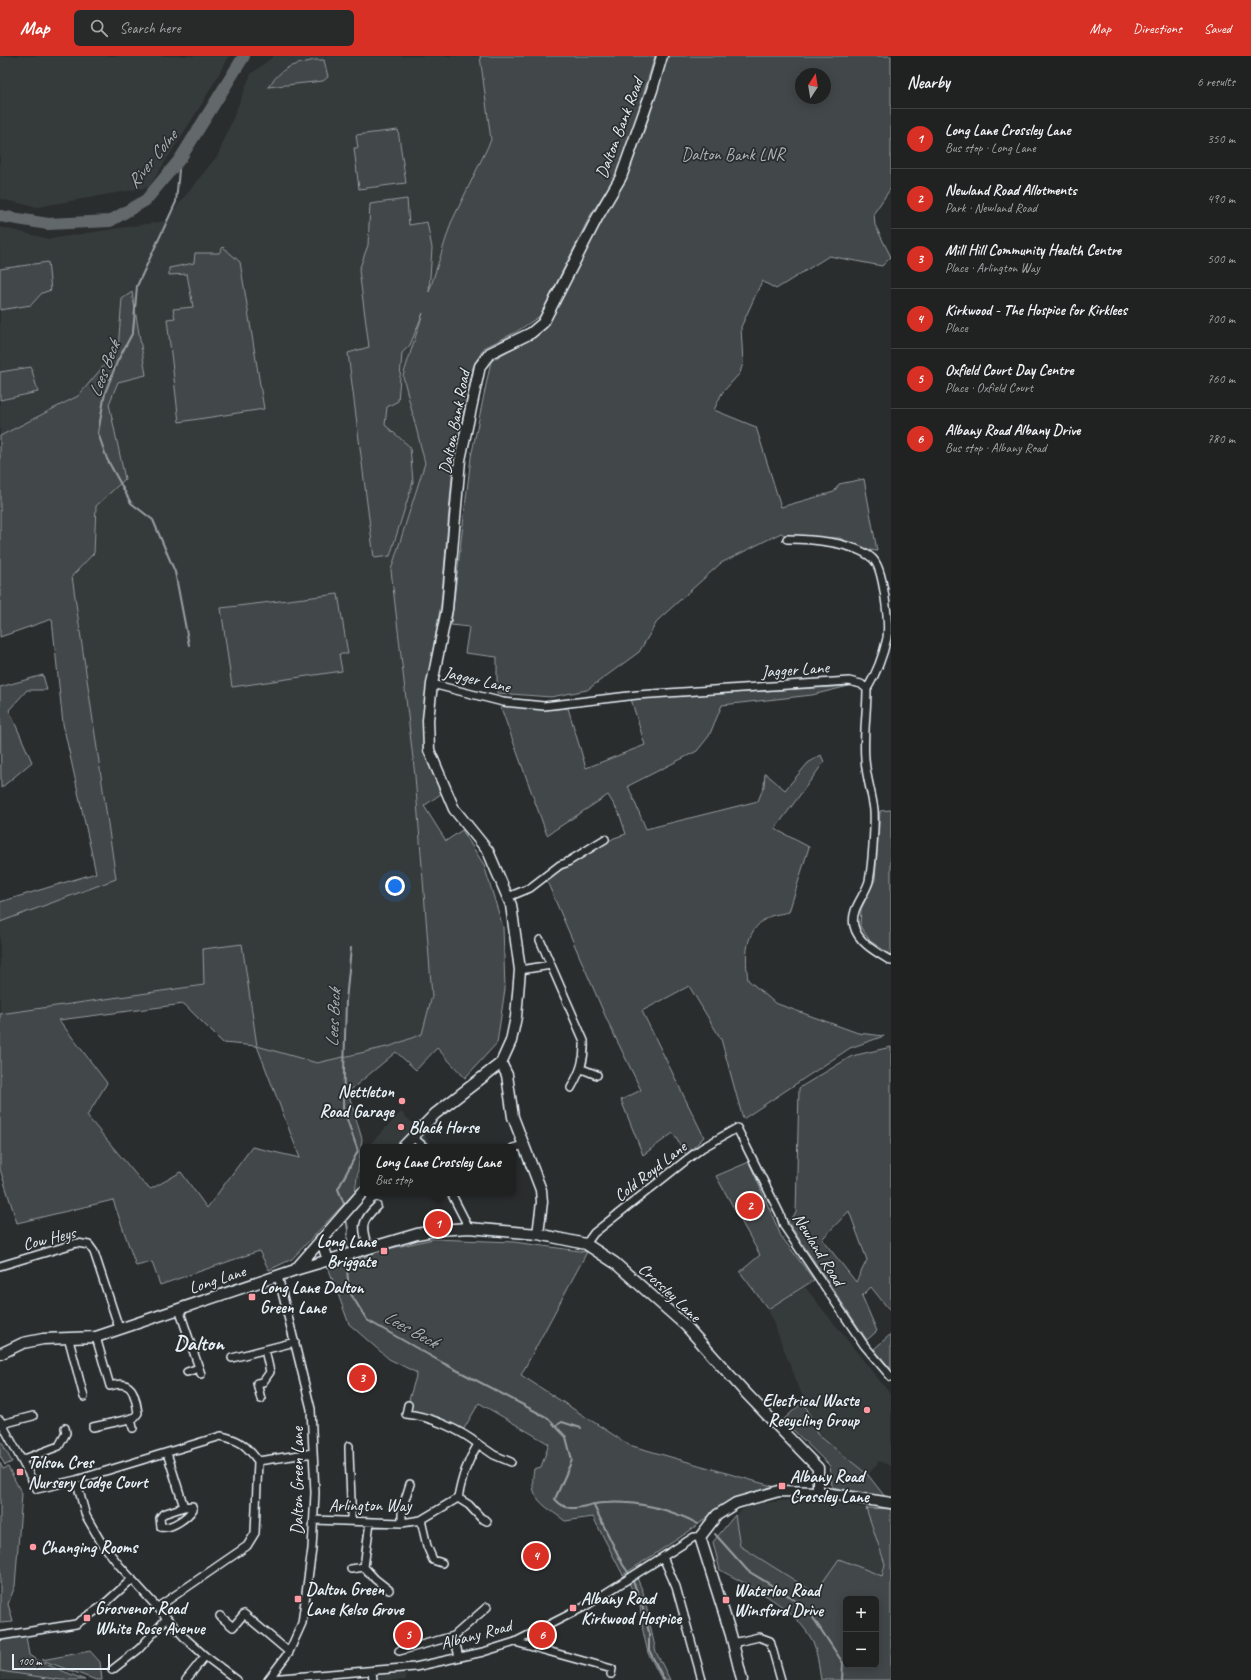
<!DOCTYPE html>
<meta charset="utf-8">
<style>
:root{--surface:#202222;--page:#282a2a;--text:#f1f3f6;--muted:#a2a4a5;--line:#3d3f40;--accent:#d93025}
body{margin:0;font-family:Caveat,sans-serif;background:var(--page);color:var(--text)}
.controls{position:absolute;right:12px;bottom:12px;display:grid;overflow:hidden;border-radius:6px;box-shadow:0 2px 10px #0003}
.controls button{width:36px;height:36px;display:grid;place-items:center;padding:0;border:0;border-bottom:1px solid var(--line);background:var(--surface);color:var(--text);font:20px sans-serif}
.compass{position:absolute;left:795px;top:12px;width:36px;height:36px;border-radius:50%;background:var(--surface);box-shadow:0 2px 10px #0003;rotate:12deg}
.scale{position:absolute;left:12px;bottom:10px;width:98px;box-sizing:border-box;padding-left:4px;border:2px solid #e8f1f8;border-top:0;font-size:11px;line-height:14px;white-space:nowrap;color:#e8f1f8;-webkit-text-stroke:3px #2a2d2e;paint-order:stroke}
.you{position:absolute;left:395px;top:830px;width:14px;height:14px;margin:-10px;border:3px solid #fff;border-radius:50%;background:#1a73e8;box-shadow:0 0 0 6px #1a73e833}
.badge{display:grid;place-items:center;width:26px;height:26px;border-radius:50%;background:var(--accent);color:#fff;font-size:13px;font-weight:700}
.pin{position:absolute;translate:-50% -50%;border:2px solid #fff;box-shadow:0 1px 4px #0006}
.popup{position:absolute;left:360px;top:1088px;width:156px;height:52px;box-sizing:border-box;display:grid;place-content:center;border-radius:6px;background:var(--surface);filter:drop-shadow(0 1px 3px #0005);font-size:13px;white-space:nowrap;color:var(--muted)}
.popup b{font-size:15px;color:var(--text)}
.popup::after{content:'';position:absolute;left:50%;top:100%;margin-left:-8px;border:8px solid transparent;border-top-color:var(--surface)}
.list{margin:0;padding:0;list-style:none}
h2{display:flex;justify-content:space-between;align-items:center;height:52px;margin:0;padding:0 16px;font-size:17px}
h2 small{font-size:13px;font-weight:400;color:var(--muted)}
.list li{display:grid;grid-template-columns:26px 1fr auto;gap:12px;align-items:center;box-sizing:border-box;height:60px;padding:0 16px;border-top:1px solid var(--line)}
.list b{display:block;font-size:15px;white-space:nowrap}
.list p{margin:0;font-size:13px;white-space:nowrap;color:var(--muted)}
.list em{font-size:13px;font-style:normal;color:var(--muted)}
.icon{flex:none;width:22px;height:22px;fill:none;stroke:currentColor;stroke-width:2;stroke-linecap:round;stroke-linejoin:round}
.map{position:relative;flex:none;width:891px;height:1624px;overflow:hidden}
header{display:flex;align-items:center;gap:24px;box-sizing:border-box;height:56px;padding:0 20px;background:var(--accent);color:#fff}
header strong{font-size:19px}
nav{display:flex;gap:22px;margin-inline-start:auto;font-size:14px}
.search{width:280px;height:36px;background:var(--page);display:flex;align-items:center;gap:10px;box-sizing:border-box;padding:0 14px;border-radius:6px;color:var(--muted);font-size:15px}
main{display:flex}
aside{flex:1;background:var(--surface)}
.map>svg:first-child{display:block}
</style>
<header>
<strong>Map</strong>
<div class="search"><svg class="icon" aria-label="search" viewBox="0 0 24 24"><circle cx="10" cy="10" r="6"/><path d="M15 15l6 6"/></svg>Search here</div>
<nav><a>Map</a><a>Directions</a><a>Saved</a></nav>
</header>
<main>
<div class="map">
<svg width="891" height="1624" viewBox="0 0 891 1624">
<rect width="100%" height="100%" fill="#2a2d2e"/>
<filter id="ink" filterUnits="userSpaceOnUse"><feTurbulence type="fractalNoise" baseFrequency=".025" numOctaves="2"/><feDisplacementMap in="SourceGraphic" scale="8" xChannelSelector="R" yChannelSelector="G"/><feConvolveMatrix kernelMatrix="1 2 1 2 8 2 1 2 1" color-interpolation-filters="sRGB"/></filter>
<g filter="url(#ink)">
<path fill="#363a3b" d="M0,0H229L203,46L149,131L37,151L0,143Z
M274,0H480L491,84L451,167L403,319L425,407L391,514L415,720L432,940L422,978L391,990L317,1007L257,990L242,888L204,929L0,958V866L116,822L72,520L94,497L96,450L125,423L109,348L118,326L122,243L118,293L78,340L0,380V344L38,336L31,311L0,316V171L49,183L165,165L218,99L251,18Z
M401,1056L424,1078L432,1091H367Z
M363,1095V1127L355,1136L360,1098Z
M805,1231L891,1339V1410L879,1405L868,1419L817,1377L768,1253Z
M804,1442L866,1452L885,1508L882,1520L815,1537L740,1490L735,1459L749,1449Z
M0,1615L60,1622L61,1624H0Z
M406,1618V1624H375V1620Z"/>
<path fill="#424648" stroke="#959ca0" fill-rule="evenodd" d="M480,0H655L634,69L616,119L590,160L540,260L516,276L484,292L473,311L453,409L441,548L425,639L423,694L442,737L424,750L446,785L462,774L484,809L503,871L505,933L497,987L465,1022L437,992L416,1014L396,996L348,1036L362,1083L355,1136L292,1203L269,1214L259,1195L160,1229L152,1206L136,1210L113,1144L17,1167L0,1113V958L204,929L203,893L242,888L257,990L317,1007L391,990L422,978L432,940L415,720L391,514L425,407L403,320L423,257L410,289L402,297L398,345L387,351L385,369L410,391L413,426L390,500L374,502L348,297L369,291L359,214L368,189L370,148L407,143L409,169L427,166L432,192L429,236L451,167L491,84ZM184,948L223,987L257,990L300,1102L252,1091L207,1152L181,1116L151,1133L143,1127L87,1060L107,1027L59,964Z
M667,0H891V132L874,157L875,169L891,201L882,210L829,200L776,233L762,225L741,271L743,307L740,317L722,337L714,354L756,371L781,451L834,436L839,428L864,423L877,495L857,492L840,482H790L781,477L721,507L658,564L639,596L587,634L551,641L497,637V601L465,597L469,571L451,569L471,401L491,305L545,273L631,110L649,61ZM801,18H825V42H801Z
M315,4H324L328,21L323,25L268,31C285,9 289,10 315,4Z
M398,74L406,127L359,133L354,92H358L356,79Z
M223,191L240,206L264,353L179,366L167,263L175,262L173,253L193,251L187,218L169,219V212L194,207L195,197H219Z
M48,206L51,234L42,237L31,249L0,254V213Z
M132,236L146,319L118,326L109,348L125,423L96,450L94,497L72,520L116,823L0,866V846L96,817L63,668L52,563L0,581V380L78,340L118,293L122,243Z
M31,311L38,336L0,344V316Z
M338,538L348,598H339L342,615L232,631L221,552Z
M43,619L47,634H27L9,654L32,706L1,732L0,631Z
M849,630L812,639L722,649L709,680L697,695L628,730L646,773L758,745L764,730L765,717L785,734L808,707L821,699L824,706L775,773L809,791L789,856C782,858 773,858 767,862C744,875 745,901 748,924L775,947L858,977L884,980L850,992L743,1063L721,983L689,930L642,955L704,1081L686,1099L673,1077L643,1099L621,1044L641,1034L607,964L546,823L614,782L626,778L619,757L608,739L547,779L500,649L545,654L568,652L586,712L645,689L631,643Z
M891,754V899L870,885L860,870L861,853L875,824L880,755Z
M891,991V1256L871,1231L862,1240L877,1275L867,1284L788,1166L796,1157L799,1032L852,1000ZM849,1155L867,1204L856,1226L822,1183Z
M749,1106L781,1180L814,1224L768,1253L740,1216L760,1199L716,1120Z
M433,1183L514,1186L587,1196L521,1319L629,1389L775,1431L749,1437L726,1447L688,1476L623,1519L593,1461L565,1465C543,1448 528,1444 534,1413L541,1411L549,1388L479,1347L462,1376L408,1357V1347L417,1317L389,1303L349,1268L328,1211L366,1201L374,1196Z
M891,1278V1313L874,1293Z
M804,1345L817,1378L868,1419L886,1442L832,1431L830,1410L783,1364Z
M0,1383L12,1406L5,1409L0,1400Z
M0,1407L3,1413L8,1411L22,1438L15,1530L8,1548L13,1566L0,1567Z
M866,1452L891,1453V1624H821C819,1613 817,1591 811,1582C791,1549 753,1532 720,1514L713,1486L735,1459L740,1490L815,1537L839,1503L882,1520L885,1508ZM846,1543H876V1609H846Z
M637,1522L643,1536L656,1596L670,1624H662L648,1597L643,1575L640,1550L629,1527Z
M26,1580L29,1599L38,1605L85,1624H61L0,1615V1584Z
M90,1595L100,1606L102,1624H96L42,1604Z"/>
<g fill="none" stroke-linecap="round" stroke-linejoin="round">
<path stroke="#989fa3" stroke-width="2" d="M180,103L176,146L137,230L133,276L117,306L105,337L98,377L107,403L131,447L153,464L175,516L189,589
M345,1150L338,1133L358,1095L343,1052L346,945L351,892
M346,1196L348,1174L346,1161
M346,1202L349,1235L367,1264L443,1307L548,1362L566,1381L572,1404L555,1443C569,1460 584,1448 603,1447C635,1444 671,1453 698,1468
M555,1370L562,1366L581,1372
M593,1448L623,1509L630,1519
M715,1478L748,1515L786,1538L808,1554L843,1607L842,1624
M632,1523L641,1545L649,1576V1594L664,1624"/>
<path stroke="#63686b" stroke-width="12" d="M0,160L48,168L110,165L146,144L180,103L244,0"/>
<defs>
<path id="street" d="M787,483C811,483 853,486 872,502C884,511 889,568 887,582C883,600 876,618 867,633
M432,628L503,646L544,650L637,639L849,625L861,628L867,633C867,657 863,680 865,703C866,721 872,737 874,754C875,768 872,811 869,825C865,840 850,853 854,870C858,887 878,897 891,905
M508,841L530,832L560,809L566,807L605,783
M540,884L584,985C585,1004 580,1016 571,1032
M520,914L551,909
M582,1013L597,1019
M413,1081L424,1091
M513,1092L524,1089
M451,1137L469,1172
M586,1188L594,1177L685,1105L702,1092L737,1072L780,1158L784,1170L864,1289L891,1321
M368,1191C361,1171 361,1165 377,1150
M0,1210L77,1187L89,1189L94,1196L119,1272
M179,1253L201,1318
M69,1284L84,1341
M232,1302L295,1286
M187,1316L199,1312
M261,1343L257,1327L263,1326L270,1316L265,1294
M131,1362L133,1372
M0,1364L37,1433L76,1424L221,1380C240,1384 246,1389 258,1405L255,1477L247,1490L158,1551
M2,1368L33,1360
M93,1371L134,1362L138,1357C135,1338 133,1323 110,1330L96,1281
M478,1388L494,1399L511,1406
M349,1390C349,1416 352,1440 351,1465
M167,1397L184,1451L192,1450L193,1453C188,1461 172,1473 161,1471L160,1462L163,1458L184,1451
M22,1404L59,1390L66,1377L65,1372
M258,1405L313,1397
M76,1424L86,1460L101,1486L119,1509L184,1581L205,1600L237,1624
M458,1442L469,1449L481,1462L487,1465
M314,1464L402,1467L421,1464L458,1442C462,1421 467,1406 478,1388C460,1374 430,1360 406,1358L408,1349
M421,1464L427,1490L433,1504L442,1507
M402,1467V1453L410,1428
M663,1501L676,1531L702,1624
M364,1511L370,1466
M351,1513L364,1511L375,1523L389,1534
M220,1560L233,1571L244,1558L289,1596
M0,1580L76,1568L101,1551L132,1523
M454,1580L459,1601
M515,1586L612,1613L611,1618
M733,1587L759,1581L770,1585L781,1624
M399,1595L454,1580L487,1551
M112,1614L139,1593L167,1562
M372,1615L373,1624
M269,1623L415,1611L483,1596L515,1586L584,1551L694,1481H700
M186,1624L205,1600
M268,1624L289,1596L302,1567L312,1493L315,1437L311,1353L278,1220"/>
<path id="secondary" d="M501,1007L507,1019L513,1061L541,1134L542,1146L538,1178
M403,1091L435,1058L501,1007L511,985L516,961L520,914L511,849L488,795L454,753L429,694L428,664L432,628L447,553L460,404L480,310L490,297L531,277L543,267L597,162L621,121L652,34L662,0
M321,1183L328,1204
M295,1214L363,1136
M0,1298L23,1287L43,1283L96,1281L295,1214L417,1178L438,1174L469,1172L538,1178L586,1188L615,1207L686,1270L744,1335L818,1412V1436
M742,1624L731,1579L700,1481L717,1459L736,1447L779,1435L818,1436L891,1447"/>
</defs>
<use href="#street" stroke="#e8f1f8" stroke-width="10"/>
<use href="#secondary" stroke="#e8f1f8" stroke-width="13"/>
<use href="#street" stroke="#2a2d2e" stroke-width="7"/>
<use href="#secondary" stroke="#2a2d2e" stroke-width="10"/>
</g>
</g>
<g fill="#ff9aa2" stroke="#2a2d2e" stroke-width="1.5">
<circle cx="402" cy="1045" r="4"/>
<circle cx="401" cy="1071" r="4"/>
<rect x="380" y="1191" width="8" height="8" rx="2"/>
<rect x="248" y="1237" width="8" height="8" rx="2"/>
<circle cx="867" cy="1354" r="4"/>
<rect x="16" y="1412" width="8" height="8" rx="2"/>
<rect x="778" y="1426" width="8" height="8" rx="2"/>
<circle cx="33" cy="1491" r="4"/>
<rect x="294" y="1539" width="8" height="8" rx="2"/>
<rect x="722" y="1540" width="8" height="8" rx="2"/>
<rect x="569" y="1548" width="8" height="8" rx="2"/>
<rect x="83" y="1558" width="8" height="8" rx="2"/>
</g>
<g text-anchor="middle" stroke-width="3.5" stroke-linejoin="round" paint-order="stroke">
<g font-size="17" fill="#e8f1f8" stroke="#2a2d2e">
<text transform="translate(619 72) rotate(-69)" y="6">Dalton Bank Road</text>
<text transform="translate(454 366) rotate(-79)" y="6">Dalton Bank Road</text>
<text transform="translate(795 613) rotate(-4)" y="6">Jagger Lane</text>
<text transform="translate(477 623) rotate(13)" y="6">Jagger Lane</text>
<text transform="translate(650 1115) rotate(-38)" y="6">Cold Royd Lane</text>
<text transform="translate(49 1182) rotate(-14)" y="6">Cow Heys</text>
<text transform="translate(819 1193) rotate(58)" y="6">Newland Road</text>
<text transform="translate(217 1223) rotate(-18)" y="6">Long Lane</text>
<text transform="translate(670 1236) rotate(43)" y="6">Crossley Lane</text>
<text transform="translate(297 1425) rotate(-90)" y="6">Dalton Green Lane</text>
<text x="370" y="1455">Arlington Way</text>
<text transform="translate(476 1578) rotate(-15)" y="6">Albany Road</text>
</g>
<g font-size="17" fill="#aeb5ba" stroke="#2a2d2e">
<text x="733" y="104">Dalton Bank LNR</text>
</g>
<g font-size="17" font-weight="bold" fill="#e8f1f8" stroke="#2a2d2e" text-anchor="start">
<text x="394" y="1041" text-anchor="end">Nettleton<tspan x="394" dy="20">Road Garage</tspan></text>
<text x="409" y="1077">Black Horse</text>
<text x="376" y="1191" text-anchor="end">Long Lane<tspan x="376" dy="20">Briggate</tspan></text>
<text x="260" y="1237">Long Lane Dalton<tspan x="260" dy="20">Green Lane</tspan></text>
<text x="859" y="1350" text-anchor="end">Electrical Waste<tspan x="859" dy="20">Recycling Group</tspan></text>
<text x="28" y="1412">Tolson Cres<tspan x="28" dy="20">Nursery Lodge Court</tspan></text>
<text x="790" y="1426">Albany Road<tspan x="790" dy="20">Crossley Lane</tspan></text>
<text x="41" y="1497">Changing Rooms</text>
<text x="306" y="1539">Dalton Green<tspan x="306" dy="20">Lane Kelso Grove</tspan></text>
<text x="734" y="1540">Waterloo Road<tspan x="734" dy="20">Winsford Drive</tspan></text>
<text x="581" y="1548">Albany Road<tspan x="581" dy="20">Kirkwood Hospice</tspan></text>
<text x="95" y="1558">Grosvenor Road<tspan x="95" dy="20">White Rose Avenue</tspan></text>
</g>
<g font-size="18" font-style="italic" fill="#acb3b9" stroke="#2a2d2e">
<text transform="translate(152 103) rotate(-51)" y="6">River Colne</text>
<text transform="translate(104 313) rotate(-69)" y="6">Lees Beck</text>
<text transform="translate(333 962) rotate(-87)" y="6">Lees Beck</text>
<text transform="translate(411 1273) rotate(29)" y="6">Lees Beck</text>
</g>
<g font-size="21" font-weight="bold" fill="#e8f1f8" stroke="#2a2d2e">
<text x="199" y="1294">Dalton</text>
</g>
</g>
</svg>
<div class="controls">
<button>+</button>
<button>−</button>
</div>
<svg class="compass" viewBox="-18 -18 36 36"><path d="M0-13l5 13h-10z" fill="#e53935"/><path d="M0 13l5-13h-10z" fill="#a2a4a5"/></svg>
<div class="scale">100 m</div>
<div class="you"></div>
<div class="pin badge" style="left:438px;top:1168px">1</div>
<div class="popup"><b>Long Lane Crossley Lane</b>Bus stop</div>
<div class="pin badge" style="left:750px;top:1150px">2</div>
<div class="pin badge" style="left:362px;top:1322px">3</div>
<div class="pin badge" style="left:536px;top:1500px">4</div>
<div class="pin badge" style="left:408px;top:1579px">5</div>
<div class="pin badge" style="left:542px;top:1579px">6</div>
</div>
<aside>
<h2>Nearby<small>6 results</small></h2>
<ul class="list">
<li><span class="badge">1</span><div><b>Long Lane Crossley Lane</b><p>Bus stop · Long Lane</p></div><em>350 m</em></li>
<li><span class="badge">2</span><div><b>Newland Road Allotments</b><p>Park · Newland Road</p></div><em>490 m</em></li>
<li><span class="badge">3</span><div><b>Mill Hill Community Health Centre</b><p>Place · Arlington Way</p></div><em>500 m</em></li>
<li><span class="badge">4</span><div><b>Kirkwood - The Hospice for Kirklees</b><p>Place</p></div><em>700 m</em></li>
<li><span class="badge">5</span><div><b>Oxfield Court Day Centre</b><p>Place · Oxfield Court</p></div><em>760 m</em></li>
<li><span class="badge">6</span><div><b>Albany Road Albany Drive</b><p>Bus stop · Albany Road</p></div><em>780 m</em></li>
</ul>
</aside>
</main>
